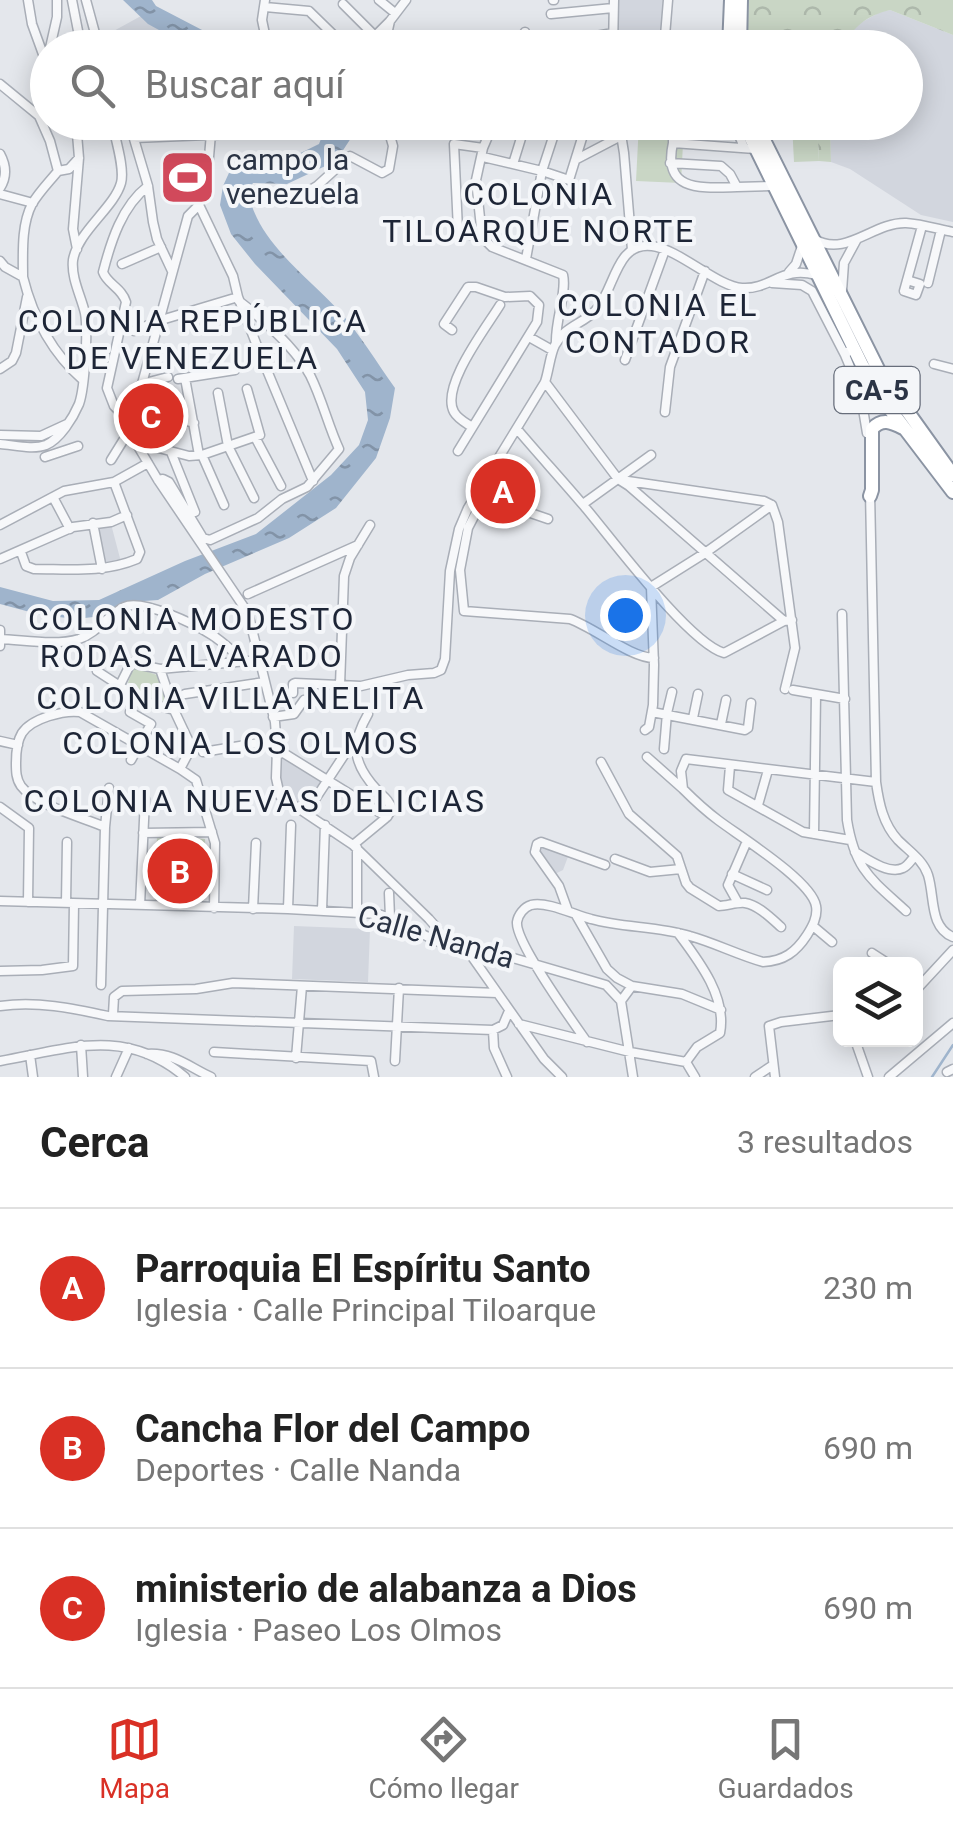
<!DOCTYPE html>
<html lang="es">
<meta charset="utf-8">
<style>
:root{--surface:#fff;--page:#f6f6f6;--text:#222;--muted:#767676;--line:#e0e0e0;--accent:#d93025}
body{margin:0;font-family:Roboto,sans-serif;background:var(--page);color:var(--text)}
.controls{position:absolute;right:30px;bottom:30px;display:grid;overflow:hidden;border-radius:15px;box-shadow:0 5px 25px #0003}
.controls button{width:90px;height:90px;display:grid;place-items:center;padding:0;border:0;border-bottom:2px solid var(--line);background:var(--surface);color:var(--text);font:50px sans-serif}
.you{position:absolute;left:625px;top:615px;width:35px;height:35px;margin:-25px;border:8px solid #fff;border-radius:50%;background:#1a73e8;box-shadow:0 0 0 15px #1a73e833}
.badge{display:grid;place-items:center;width:65px;height:65px;border-radius:50%;background:var(--accent);color:#fff;font-size:32px;font-weight:700}
.pin{position:absolute;translate:-50% -50%;border:5px solid #fff;box-shadow:0 2px 10px #0006}
.list{margin:0;padding:0;list-style:none}
h2{display:flex;justify-content:space-between;align-items:center;height:130px;margin:0;padding:0 40px;font-size:42px}
h2 small{font-size:32px;font-weight:400;color:var(--muted)}
.list li{display:grid;grid-template-columns:65px 1fr auto;gap:30px;align-items:center;box-sizing:border-box;height:160px;padding:0 40px;border-top:2px solid var(--line)}
.list b{display:block;font-size:38px;white-space:nowrap}
.list p{margin:0;font-size:32px;white-space:nowrap;color:var(--muted)}
.list em{font-size:32px;font-style:normal;color:var(--muted)}
.icon{flex:none;width:55px;height:55px;fill:none;stroke:currentColor;stroke-width:2;stroke-linecap:round;stroke-linejoin:round}
.map{position:relative;flex:none;width:953px;height:1077px;overflow:hidden}
.search{position:absolute;background:var(--surface);box-shadow:0 5px 25px #0003;left:30px;right:30px;top:30px;height:110px;display:flex;align-items:center;gap:25px;box-sizing:border-box;padding:0 35px;border-radius:55px;color:var(--muted);font-size:38px}
.sheet{height:610px;background:var(--surface)}
nav{display:flex;justify-content:space-around;align-items:center;box-sizing:border-box;height:140px;border-top:2px solid var(--line);background:var(--surface);font-size:28px;color:var(--muted)}
nav a{display:grid;justify-items:center;gap:5px}
nav .on{color:var(--accent)}
.map>svg:first-child{display:block}
</style>
<div class="map">
<svg width="953" height="1077" viewBox="0 0 953 1077">
<defs>
<pattern id="forest-crowns" width="20" height="18" patternUnits="userSpaceOnUse" patternTransform="scale(2.5)"><rect width="20" height="18" fill="#c9d6c5"/><path d="M2 6a3 3 0 1 1 6 0M12 15a3 3 0 1 1 6 0" fill="none" stroke="#adb8ab"/></pattern>
<pattern id="park-tufts" width="24" height="20" patternUnits="userSpaceOnUse" patternTransform="scale(2.5)"><rect width="24" height="20" fill="#c9d6c5"/><path d="M3 7l-1-3M5 7V3M7 7l1-3M15 17l-1-3M17 17v-4M19 17l1-3" fill="none" stroke="#adb8ab"/></pattern>
<pattern id="water-ripples" width="26" height="14" patternUnits="userSpaceOnUse" patternTransform="scale(2.5)"><rect width="26" height="14" fill="#9fb4cc"/><path d="M2 4q2-2 4 0t4 0M15 11q2-2 4 0t4 0" fill="none" stroke="#8293a7"/></pattern>
</defs>
<rect width="100%" height="100%" fill="#e4e7ec"/>
<path fill="#d2d6de" d="M618,0H663L662,47L617,48Z
M890,10L953,35V222L921,215L850,169L831,162L830,123L906,122V48L841,47L857,25L880,12Z
M141,16L149,24L192,47H102L99,39Z
M111,524L121,562L104,568L96,527Z
M279,753L325,781L305,810L280,791Z
M538,845L569,854L563,870L553,875L537,852Z
M294,926L370,929L368,982L292,979Z"/>
<path fill="url(#forest-crowns)" d="M749,0H953V35L890,10C865,16 855,27 841,47H747Z
M817,123H830L831,162L819,161Z"/>
<path fill="url(#park-tufts)" d="M133,667L157,675L167,706L145,701L126,689Z"/>
<path fill="#c9d6c5" d="M639,123H684L681,183L636,181Z
M792,123H817L819,161L794,162Z
M201,157L197,197L174,195L177,158Z
M157,836L205,839L203,904H155Z"/>
<path fill="url(#water-ripples)" d="M123,0H152L156,6L204,31L262,47L188,46L148,24Z
M322,123H353V135L336,161L287,184L253,183L248,191C257,243 308,276 341,313C361,336 377,363 395,388L390,418L376,458L336,508L289,538L205,574L158,600L130,602L102,616L76,619L41,615L0,604V587L53,601L99,600L185,561L256,534L331,475L359,445L368,420L365,392L337,349L255,264L231,234L220,205L223,186L233,164L246,160L282,162L319,144L324,131Z"/>
<g fill="none" stroke-linecap="round" stroke-linejoin="round">
<path stroke="#9fb4cc" stroke-width="2.5" d="M932,1077L953,1045"/>
<defs>
<path id="minor" d="M28,0L32,24L48,68
M72,0L79,36L84,39H96
M86,0L99,48
M265,0L262,20L266,39
M379,0L395,13
M553,0H554
M343,4L375,36
M265,7L309,11L347,48
M551,14L613,8
M525,32V48
M50,48L57,17V0
M363,48L390,21L406,0
M384,48L390,21
M528,48L613,33
M613,48L614,0
M664,48L668,0
M0,84L39,116L50,141L58,171
M76,122L79,158L73,229L77,249
M129,122L148,186L153,222L157,239L172,271
M212,122L207,180L199,205L188,216L129,431L158,480L248,613L275,722L277,749L276,778L280,796L353,845L429,919L436,927L443,943
M619,122L624,153L632,250
M684,122L735,126
M733,122L744,147
M134,138L302,131
M673,143V125L677,122
M483,148L454,144L458,230L461,233L482,237L492,247L563,275C567,292 555,321 556,343
M0,154C6,165 7,177 0,188
M483,157L542,171L569,180L587,122
M577,159L621,136
M670,163L721,166L730,174L737,187L773,186
M513,164L526,122
M737,187C701,188 662,192 673,143L755,149
M0,194L33,203
M290,202L317,186L350,156L382,173L389,169L393,146L386,122
M199,205L233,276L238,297L259,351L313,481
M482,237L476,180L483,148L494,122
M814,239C846,258 873,222 906,223C921,224 938,229 953,232
M526,259L542,171L558,122
M0,261L5,267L23,277C33,317 52,353 83,380
M122,264L161,247
M789,272L796,264L802,246
M23,277C23,254 21,225 32,204C39,192 50,181 58,171L69,169L79,158
M907,280L920,284L916,295L904,291L922,226
M772,283L802,285L812,291L845,355
M928,283L941,230
M842,291L844,263L857,239
M452,330L444,324L468,287H476L505,297L530,296L539,305L537,322L458,451
M134,331L158,321L238,297
M529,337L552,350
M852,348L845,355L860,391L867,433
M625,360L665,250
M934,364L953,369
M0,369L12,361L16,353L27,297
M185,378L199,455
M178,379L235,370
M545,382L618,479L629,486L784,621L792,620
M141,384L168,377
M218,393L228,446L254,498
M136,400L171,391
M665,412L670,367L705,271
M168,416L194,423
M130,422L114,406L107,388L126,302C122,288 107,284 103,272C111,241 122,206 148,186
M472,427C466,423 458,419 454,412C440,387 486,328 500,305
M517,429C539,455 562,480 584,506C611,538 689,643 724,653L784,621
M0,435L41,436L67,424
M255,437L281,486
M136,442L189,456L202,455L260,435L247,389
M0,444C14,445 33,450 46,445C60,439 73,418 79,404C85,387 88,330 85,313C81,296 71,278 73,260C78,231 114,208 121,183C125,168 115,138 112,122
M171,452L195,512
M202,455L224,505
M45,457L78,446
M111,460L129,431
M158,480L163,479L169,482L203,538L210,540L258,518L282,499L307,487L339,449C328,425 322,399 310,375C294,346 265,321 239,301
M621,480L764,501L772,505L778,522L795,648L785,689
M870,492L876,782C879,803 883,824 898,840C909,851 923,860 928,875C935,897 929,927 953,937
M481,496L548,519
M53,497L70,529
M484,497L468,528L460,570L464,611L570,619C595,628 631,658 654,658
M583,504L651,455
M93,523L102,569
M0,525L64,491L114,482L148,463
M21,552L26,566L34,569C69,569 104,573 137,559L140,552L114,482
M0,559L73,527L111,522L127,515
M651,587L705,553L772,505
M248,594L358,545
M842,614L847,820C855,870 871,879 906,911
M0,630V646
M0,639C25,640 55,646 79,639C97,633 108,615 124,607C142,598 196,625 212,635C223,642 233,652 243,660
M160,669L174,710L190,744L189,752L180,769
M97,671L143,701L174,710
M120,685L131,663L160,669L258,660
M340,685L344,576L350,558L370,525
M793,690L845,699
M293,693V684L295,683L361,686L408,675L434,673L441,670L445,659L450,571L459,529L468,508L545,382C549,370 550,355 555,345C566,325 581,325 595,311C615,291 615,241 652,246C679,249 718,287 742,288C771,290 782,265 816,275
M185,694L264,682
M130,712L151,724L131,760
M652,712L745,730L748,728L751,703
M273,717L294,714L304,700
M693,718L698,694
M721,724L726,700
M645,730L649,727L653,705L654,665L651,587
M0,741L18,745
M277,749L387,817L392,809C389,800 384,797 377,790C353,764 350,745 368,714
M664,749L667,713L672,692
M203,752L276,740
M647,757L683,789
M601,762L629,814L677,856L686,883L690,888L719,906C727,906 737,902 745,903C758,905 771,918 781,927
M730,766L728,790L803,832L850,840
M758,805L768,770
M0,807L29,828L28,902
M306,813L356,737
M105,827C82,817 35,805 21,786C16,779 16,771 16,763C16,753 17,741 22,733C32,718 64,710 80,712L180,769L196,780L215,843L214,908
M143,833L212,832
M814,834L816,694
M353,845L387,817
M855,852C867,859 889,875 903,868C908,866 911,860 915,856
M615,859L650,872L681,869
M732,874L767,890
M389,893L390,917
M0,901L288,909L378,914C399,920 418,933 439,942C458,950 476,950 496,953L606,985L621,1001
M66,903L67,842
M738,903L728,885L747,841
M140,905L145,799
M253,909L256,843
M288,909L291,825
M322,910L325,825
M568,911L559,886L535,852L537,844L541,842L605,865
M357,912V848
M576,915L607,969L617,978L632,986L682,994L721,1010
M813,926L832,942
M678,933C699,961 727,997 720,1033L697,1047L686,1062L695,1077
M468,951L544,1059L562,1077
M872,953L889,964
M0,971L42,970L73,966L74,904
M101,985L105,827L109,788
M632,986L621,1001L633,1077
M916,990L953,950
M0,1006C37,1001 72,1008 108,1016L493,1030L503,1025L509,1011
M113,1014L114,997L122,991L196,989L233,983L497,993
M519,1024L630,1052L686,1062
M493,1030L494,1048L507,1077
M855,1040L868,1077
M587,1042C573,1022 515,942 517,922C518,915 524,907 531,905C547,901 575,915 591,919C623,928 658,926 690,936C715,943 738,955 763,962C784,961 796,952 807,935C812,927 818,917 816,906C812,881 739,836 718,820C706,811 694,800 683,789L681,771L686,759L876,782
M81,1045L83,1077
M214,1052L371,1061L374,1077
M147,1054C173,1052 189,1067 211,1077
M30,1055L33,1077
M296,1058L302,986
M0,1061C68,1049 125,1026 185,1077
M395,1061L399,988
M947,1072L953,1069
M116,1077L129,1048
M755,1077L773,1065
M775,1077L769,1026L781,1022L840,1015
M889,1077L953,1023"/>
<path id="highway" d="M729,48L731,0
M740,48L741,0
M743,122L862,365L886,404L953,492
M755,122L880,373L953,475
M870,496L872,490V429C882,418 891,422 903,428"/>
</defs>
<use href="#minor" stroke="#a9aeb7" stroke-width="11"/>
<use href="#highway" stroke="#8b94a3" stroke-width="16"/>
<use href="#minor" stroke="#f7f8fa" stroke-width="8"/>
<use href="#highway" stroke="#fff" stroke-width="12"/>
</g>
<defs>
<symbol id="stadium-square" viewBox="-11 -11 22 22"><rect x="-9" y="-9" width="18" height="18" rx="4" fill="#d1495b" stroke="#f4f6f9"/><path d="M0-5a6.5 5 0 1 0 0 10a6.5 5 0 1 0 0-10ZM-3.5-1.8h7v3.6h-7Z" fill="#fff"/></symbol>
</defs>
<g fill-rule="evenodd">
<use href="#stadium-square" x="156" y="146" width="63" height="63"/>
</g>
<g text-anchor="middle" stroke-width="8" stroke-linejoin="round" paint-order="stroke">
<rect fill="#f4f6f9" stroke="#676e7b" stroke-width="2.5" x="834.5" y="367" width="85" height="46" rx="8"/>
<g font-size="28" font-weight="bold" fill="#2b3445">
<text x="877" y="400">CA-5</text>
</g>
<g font-size="30" fill="#2b3445" stroke="#f4f6f9" text-anchor="start">
<text x="226" y="170">campo la<tspan x="226" dy="34">venezuela</tspan></text>
</g>
<g font-size="30" fill="#2b3445" stroke="#f4f6f9">
<text transform="translate(436 937) rotate(16)" y="10">Calle Nanda</text>
</g>
<g font-size="32" letter-spacing="2.5" fill="#1d2536" stroke="#f4f6f9">
<text x="539" y="205">COLONIA<tspan x="539" dy="37">TILOARQUE NORTE</tspan></text>
<text x="658" y="316">COLONIA EL<tspan x="658" dy="37">CONTADOR</tspan></text>
<text x="193" y="332">COLONIA REPÚBLICA<tspan x="193" dy="37">DE VENEZUELA</tspan></text>
<text x="192" y="630">COLONIA MODESTO<tspan x="192" dy="37">RODAS ALVARADO</tspan></text>
<text x="231" y="709">COLONIA VILLA NELITA</text>
<text x="241" y="754">COLONIA LOS OLMOS</text>
<text x="255" y="812">COLONIA NUEVAS DELICIAS</text>
</g>
</g>
</svg>
<div class="controls">
<button><svg class="icon" aria-label="layers" viewBox="0 0 24 24"><path d="M12 4l9 5-9 5-9-5zM3 14l9 5 9-5"/></svg></button>
</div>
<div class="you"></div>
<div class="pin badge" style="left:503px;top:491px">A</div>
<div class="pin badge" style="left:180px;top:871px">B</div>
<div class="pin badge" style="left:151px;top:416px">C</div>
<div class="search"><svg class="icon" aria-label="search" viewBox="0 0 24 24"><circle cx="10" cy="10" r="6"/><path d="M15 15l6 6"/></svg>Buscar aquí</div>
</div>
<section class="sheet">
<h2>Cerca<small>3 resultados</small></h2>
<ul class="list">
<li><span class="badge">A</span><div><b>Parroquia El Espíritu Santo</b><p>Iglesia · Calle Principal Tiloarque</p></div><em>230 m</em></li>
<li><span class="badge">B</span><div><b>Cancha Flor del Campo</b><p>Deportes · Calle Nanda</p></div><em>690 m</em></li>
<li><span class="badge">C</span><div><b>ministerio de alabanza a Dios</b><p>Iglesia · Paseo Los Olmos</p></div><em>690 m</em></li>
</ul>
</section>
<nav>
<a class="on"><svg class="icon" aria-label="map" viewBox="0 0 24 24"><path d="M3 6l6-2 6 2 6-2v14l-6 2-6-2-6 2zM9 4v14M15 6v14"/></svg>Mapa</a>
<a><svg class="icon" aria-label="directions" viewBox="0 0 24 24"><path d="M12 3l9 9-9 9-9-9zM9 14v-3h6M13 9l2 2-2 2"/></svg>Cómo llegar</a>
<a><svg class="icon" aria-label="saved" viewBox="0 0 24 24"><path d="M7 4h10v16l-5-4-5 4z"/></svg>Guardados</a>
</nav>
